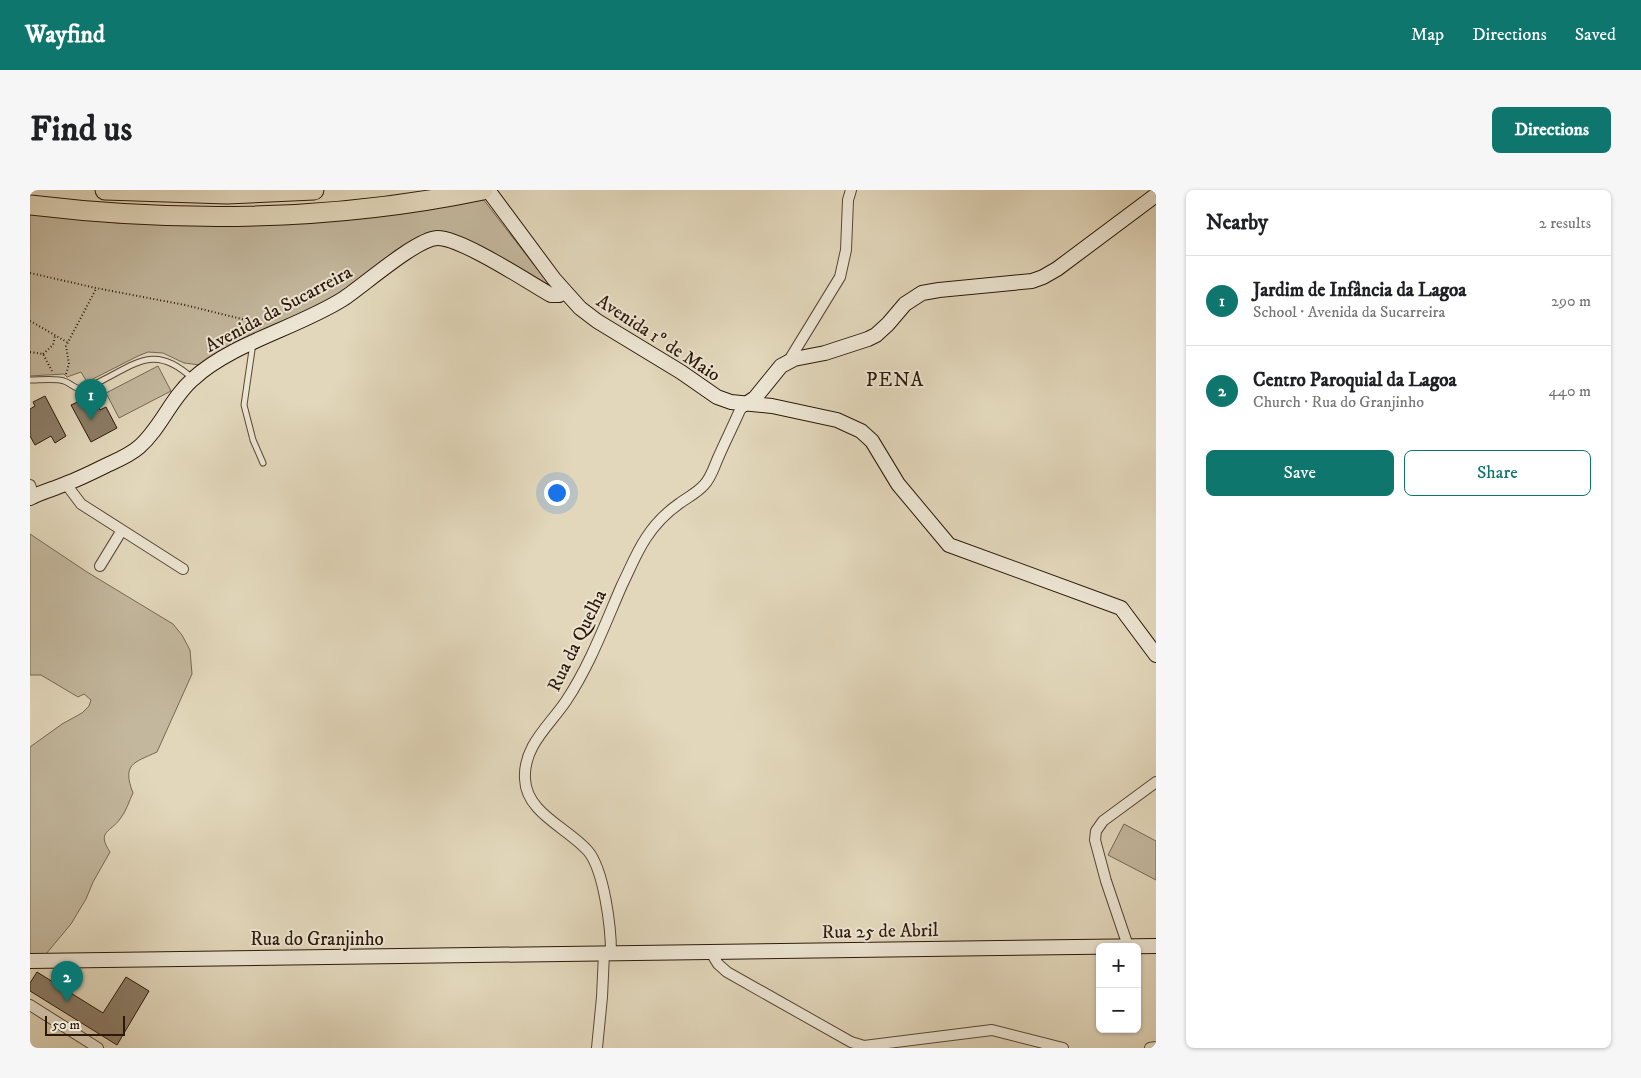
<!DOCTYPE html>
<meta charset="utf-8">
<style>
:root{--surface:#fff;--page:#f6f6f6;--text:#202124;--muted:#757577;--line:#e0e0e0;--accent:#0f766e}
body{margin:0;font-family:"IM FELL DW Pica",serif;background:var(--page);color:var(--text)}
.controls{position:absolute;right:15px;bottom:15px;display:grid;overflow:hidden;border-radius:8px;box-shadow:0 1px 4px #0004}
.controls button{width:45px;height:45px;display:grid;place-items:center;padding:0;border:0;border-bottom:1px solid var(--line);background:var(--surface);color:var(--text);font:25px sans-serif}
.scale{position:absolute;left:15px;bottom:12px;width:80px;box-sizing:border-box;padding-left:5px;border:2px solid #2d190a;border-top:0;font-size:14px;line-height:18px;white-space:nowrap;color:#2d190a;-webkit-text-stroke:4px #ece5d3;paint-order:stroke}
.you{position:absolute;left:526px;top:302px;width:18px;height:18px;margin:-12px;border:4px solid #fff;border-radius:50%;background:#1a73e8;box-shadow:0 0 0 8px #1a73e833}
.badge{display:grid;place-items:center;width:32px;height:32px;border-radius:50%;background:var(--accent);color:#fff;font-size:16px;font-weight:700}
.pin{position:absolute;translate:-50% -41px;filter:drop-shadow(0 1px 2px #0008)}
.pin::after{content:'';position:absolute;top:26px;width:18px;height:15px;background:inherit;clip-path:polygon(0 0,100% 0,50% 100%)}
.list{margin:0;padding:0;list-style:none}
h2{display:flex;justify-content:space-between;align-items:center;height:65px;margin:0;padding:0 20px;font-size:21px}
h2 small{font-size:16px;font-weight:400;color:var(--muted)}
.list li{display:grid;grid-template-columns:32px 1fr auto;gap:15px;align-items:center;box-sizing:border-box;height:90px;padding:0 20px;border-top:1px solid var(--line)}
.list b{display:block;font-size:19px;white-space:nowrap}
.list p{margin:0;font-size:16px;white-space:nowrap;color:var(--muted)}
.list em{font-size:16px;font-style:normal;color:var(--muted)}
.actions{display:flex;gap:10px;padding:15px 20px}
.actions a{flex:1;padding:11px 0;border:1px solid var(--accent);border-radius:8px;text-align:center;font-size:18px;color:var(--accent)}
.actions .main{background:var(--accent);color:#fff}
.map{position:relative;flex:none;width:1126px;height:858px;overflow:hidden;border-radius:8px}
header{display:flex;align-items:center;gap:30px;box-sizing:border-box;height:70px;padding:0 25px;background:var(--accent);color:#fff}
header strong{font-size:24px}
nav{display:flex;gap:28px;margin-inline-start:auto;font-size:18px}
.intro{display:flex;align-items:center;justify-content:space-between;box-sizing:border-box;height:120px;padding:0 30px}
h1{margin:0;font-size:35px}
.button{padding:12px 22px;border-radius:8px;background:var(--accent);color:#fff;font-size:18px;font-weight:700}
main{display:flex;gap:30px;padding:0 30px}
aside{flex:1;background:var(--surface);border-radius:8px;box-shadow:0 1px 4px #0004}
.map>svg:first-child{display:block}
</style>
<header>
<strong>Wayfind</strong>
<nav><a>Map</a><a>Directions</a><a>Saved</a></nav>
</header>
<div class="intro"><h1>Find us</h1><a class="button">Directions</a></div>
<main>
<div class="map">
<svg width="1126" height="858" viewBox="0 0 1126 858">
<rect width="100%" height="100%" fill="#e2d7bb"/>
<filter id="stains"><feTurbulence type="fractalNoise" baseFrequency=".004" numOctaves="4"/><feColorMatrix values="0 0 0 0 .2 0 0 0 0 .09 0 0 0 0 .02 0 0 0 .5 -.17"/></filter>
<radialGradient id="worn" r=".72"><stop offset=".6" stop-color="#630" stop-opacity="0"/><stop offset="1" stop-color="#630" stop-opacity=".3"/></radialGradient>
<path fill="#c3b79d" stroke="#786854" d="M453,9L504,75L520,93L519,96L422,44L405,42L388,47L306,107L170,175L154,173L133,163L118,162L108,166L57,192L51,182L37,187L34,184L0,186V24L88,33L143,35Z
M128,176L141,201L89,228L76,203Z
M0,344L57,382L143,434L152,445L160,460L162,484L127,562C103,573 92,574 103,603C99,611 96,622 90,629C81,642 66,641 80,662L63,692L56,709L41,734L16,764L0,765V557L32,534L52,523L59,516L61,510L54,504L48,507L11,485H0Z
M1094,634L1126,651V690L1078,665Z"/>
<path fill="#8b7c66" stroke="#2d190a" d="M15,206L36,246L25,253L21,246L5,255L0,246V219L5,216L3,212Z
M65,209L70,220L76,217L87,238L61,252L41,215L52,210L55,215Z
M7,782L73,823L96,787L119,801L87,855L0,801V793Z"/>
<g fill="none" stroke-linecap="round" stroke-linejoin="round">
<defs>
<path id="lane" d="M223,153L214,215L223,250L233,273
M0,190C9,190 27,188 34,191C41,193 44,199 52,199C57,199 64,194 69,192C107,173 125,154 162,188"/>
<path id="street" d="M758,172L810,87L816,60L818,10L821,0
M36,294L51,314L153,379
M0,295L4,306
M70,376L92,340
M1098,756L1076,691L1065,650L1066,641L1073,631L1126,592
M680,761L688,774L697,782L821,852L834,856L962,840L1033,858
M581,763C581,737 574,680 558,661C538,638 496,623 495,589C493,556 520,535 536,511C560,475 575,434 592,395C600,379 606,363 616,348C625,334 637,322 650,313C658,307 667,303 674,295C681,288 684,277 688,268C695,252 703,236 710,220L716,214
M0,815L68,858
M567,858L572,807L574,763
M1120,858L1126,857"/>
<path id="secondary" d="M458,0L524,89L550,118L567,131L651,182L687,207L701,212L742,216L807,230L831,241L842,251L868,294L919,355L1091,418L1126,465
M716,214L725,208L751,176L764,169L795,163L838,149L846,145L858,134L875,114L892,103L909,100L1002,91L1013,87L1027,79L1126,5
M0,308C11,302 24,299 35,294C49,289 63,282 77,275C88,270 100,265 109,257C131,238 141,208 163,189C202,153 267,138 313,109C333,96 386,49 407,48C430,47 498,92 521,105H529L535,102
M0,771L1126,756"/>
<path id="highway" d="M75,0L197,4L284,0
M0,15C150,33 305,31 453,0"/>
</defs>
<use href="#lane" stroke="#5a4836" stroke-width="7"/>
<use href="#street" stroke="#5a4836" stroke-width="12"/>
<use href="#secondary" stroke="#2d190a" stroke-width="16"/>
<use href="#highway" stroke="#2d190a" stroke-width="21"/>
<path stroke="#2d190a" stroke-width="2" stroke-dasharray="1 2.5" stroke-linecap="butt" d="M0,83L66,98L155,115L232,134
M0,131L37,152
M0,162L13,164L22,181
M13,164L23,155L25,146
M36,184L39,174L36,156L66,99"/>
<use href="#lane" stroke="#ece5d3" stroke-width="5"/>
<use href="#street" stroke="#ece5d3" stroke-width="10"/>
<use href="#secondary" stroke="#ece5d3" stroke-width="14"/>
<use href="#highway" stroke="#e2d7bb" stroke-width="19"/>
</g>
<g text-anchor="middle" stroke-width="4" stroke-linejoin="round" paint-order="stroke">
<g font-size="19" fill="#2d190a" stroke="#ece5d3">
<text transform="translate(248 118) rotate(-28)" y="7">Avenida da Sucarreira</text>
<text transform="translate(629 147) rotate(33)" y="7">Avenida 1º de Maio</text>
<text transform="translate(546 450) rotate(-64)" y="7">Rua da Quelha</text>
<text transform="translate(850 740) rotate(-1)" y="7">Rua 25 de Abril</text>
<text x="287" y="755">Rua do Granjinho</text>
</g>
<g font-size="20" letter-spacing="1" fill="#2d190a" stroke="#ece5d3">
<text x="865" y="196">PENA</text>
</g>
</g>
<rect width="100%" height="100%" filter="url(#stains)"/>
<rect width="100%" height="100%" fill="url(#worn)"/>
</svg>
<div class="controls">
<button>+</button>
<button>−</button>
</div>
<div class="scale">50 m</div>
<div class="you"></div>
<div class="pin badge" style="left:61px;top:230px">1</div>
<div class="pin badge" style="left:37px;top:812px">2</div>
</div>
<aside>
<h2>Nearby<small>2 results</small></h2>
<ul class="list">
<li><span class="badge">1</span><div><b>Jardim de Infância da Lagoa</b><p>School · Avenida da Sucarreira</p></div><em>290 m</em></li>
<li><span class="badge">2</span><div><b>Centro Paroquial da Lagoa</b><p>Church · Rua do Granjinho</p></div><em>440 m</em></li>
</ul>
<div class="actions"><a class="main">Save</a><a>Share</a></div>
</aside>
</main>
